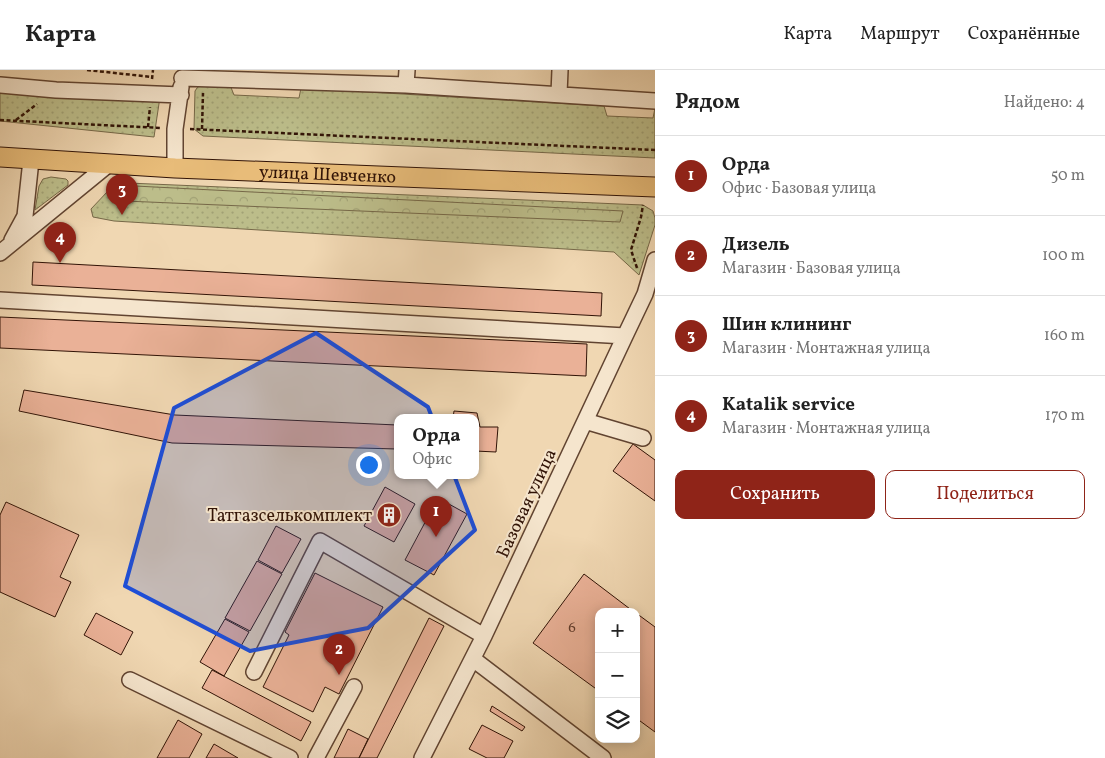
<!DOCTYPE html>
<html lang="ru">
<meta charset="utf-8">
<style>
:root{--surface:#fff;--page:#f6f6f6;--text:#222;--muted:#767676;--line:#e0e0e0;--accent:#8f2418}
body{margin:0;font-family:Vollkorn,serif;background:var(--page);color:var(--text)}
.controls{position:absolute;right:15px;bottom:15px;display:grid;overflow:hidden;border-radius:10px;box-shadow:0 2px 12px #0003}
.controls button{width:45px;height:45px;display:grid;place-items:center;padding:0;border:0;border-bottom:1px solid var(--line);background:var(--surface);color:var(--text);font:25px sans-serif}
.you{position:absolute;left:368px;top:394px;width:18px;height:18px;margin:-12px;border:4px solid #fff;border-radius:50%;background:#1a73e8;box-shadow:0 0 0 8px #1a73e833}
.badge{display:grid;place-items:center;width:32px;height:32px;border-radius:50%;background:var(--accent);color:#fff;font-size:16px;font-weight:700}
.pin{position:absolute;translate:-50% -41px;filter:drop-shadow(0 1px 2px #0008)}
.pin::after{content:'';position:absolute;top:26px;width:18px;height:15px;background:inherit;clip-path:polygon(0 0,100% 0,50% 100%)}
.popup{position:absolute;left:394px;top:344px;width:85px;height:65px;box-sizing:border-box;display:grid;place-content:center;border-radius:10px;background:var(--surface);filter:drop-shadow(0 1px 4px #0005);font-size:16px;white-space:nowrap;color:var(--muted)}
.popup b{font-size:19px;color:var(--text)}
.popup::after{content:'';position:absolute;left:50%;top:100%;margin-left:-10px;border:10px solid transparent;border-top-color:var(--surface)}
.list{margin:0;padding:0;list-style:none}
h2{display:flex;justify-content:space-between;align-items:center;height:65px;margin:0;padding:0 20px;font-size:21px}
h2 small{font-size:16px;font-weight:400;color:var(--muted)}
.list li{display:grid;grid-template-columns:32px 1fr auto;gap:15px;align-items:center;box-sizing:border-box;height:80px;padding:0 20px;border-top:1px solid var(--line)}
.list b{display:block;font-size:19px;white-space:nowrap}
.list p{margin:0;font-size:16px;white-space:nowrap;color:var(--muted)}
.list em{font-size:16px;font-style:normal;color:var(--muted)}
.actions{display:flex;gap:10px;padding:15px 20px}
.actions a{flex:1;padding:11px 0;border:1px solid var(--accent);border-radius:10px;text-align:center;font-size:18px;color:var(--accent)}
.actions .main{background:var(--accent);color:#fff}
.icon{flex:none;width:28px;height:28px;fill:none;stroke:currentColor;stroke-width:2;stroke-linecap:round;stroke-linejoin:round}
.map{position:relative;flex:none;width:655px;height:688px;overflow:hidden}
header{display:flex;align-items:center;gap:30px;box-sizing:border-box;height:70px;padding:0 25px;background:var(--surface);border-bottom:1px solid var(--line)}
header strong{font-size:24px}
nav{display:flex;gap:28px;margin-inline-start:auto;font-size:18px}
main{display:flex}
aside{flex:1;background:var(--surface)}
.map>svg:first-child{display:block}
</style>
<header>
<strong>Карта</strong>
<nav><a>Карта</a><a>Маршрут</a><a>Сохранённые</a></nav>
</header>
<main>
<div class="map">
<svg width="655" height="688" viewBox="0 0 655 688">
<defs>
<pattern id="grass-dots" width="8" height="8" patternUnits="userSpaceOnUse" patternTransform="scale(1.25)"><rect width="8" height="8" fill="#bcbd8a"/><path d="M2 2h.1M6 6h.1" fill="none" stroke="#a2a276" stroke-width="1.8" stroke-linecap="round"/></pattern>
<pattern id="forest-crowns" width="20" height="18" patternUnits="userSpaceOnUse" patternTransform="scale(1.25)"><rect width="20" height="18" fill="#bcbd8a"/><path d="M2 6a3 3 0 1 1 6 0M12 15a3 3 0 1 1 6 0" fill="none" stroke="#a2a276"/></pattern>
</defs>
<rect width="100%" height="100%" fill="#f0d7b2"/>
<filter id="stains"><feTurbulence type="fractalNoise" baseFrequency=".004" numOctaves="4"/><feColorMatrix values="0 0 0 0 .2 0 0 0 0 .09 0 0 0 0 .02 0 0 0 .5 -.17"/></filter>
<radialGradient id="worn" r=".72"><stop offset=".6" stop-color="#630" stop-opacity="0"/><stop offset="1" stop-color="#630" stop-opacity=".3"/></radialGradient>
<path fill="url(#grass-dots)" stroke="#766848" d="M199,15H230L234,25L299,28L301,18L604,36L607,46L653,48L655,38V88L203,66L194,59L195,21Z
M0,19L160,27L154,67L0,51Z
M51,107L66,109L68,111V115L35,140L39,116L43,109Z
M128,113L643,135L653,141L655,148V155L639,205L614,182L114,151L93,147L91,139L108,121Z"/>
<path fill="url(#forest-crowns)" stroke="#766848" d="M135,116L623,141L620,152L125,131Z"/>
<path fill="#eab197" stroke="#311306" d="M33,192L602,223L601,246L32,215Z
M0,247L587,274L586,306L0,278Z
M24,320L175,345L397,355V379L172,373L19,341Z
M454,341L477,343L480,357H498L496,382L475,381V348H453Z
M633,374L655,390V431L613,401Z
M385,417L415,434L394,472L364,456Z
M438,428L467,444L434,505L405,490Z
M6,432L79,465L60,507L71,512L55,547L0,522V445Z
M276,456L301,469L282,503L258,490Z
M257,491L282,504L250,561L225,548Z
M315,503L383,537L339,624L325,617L313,642L263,617L289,565L285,562Z
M584,504L634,542H599V621L533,573Z
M96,543L133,562L121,585L84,565Z
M636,543L655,557V662L636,648Z
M429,548L444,556L377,688H359Z
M225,549L249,562L224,606L200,592Z
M212,600L311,652L301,671L202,618Z
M492,636L525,657L522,661L490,641Z
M178,650L202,664L189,688H157Z
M482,655L513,671L504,688H487L469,679Z
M348,659L368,669L359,688H334Z
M214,674L238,688H206Z"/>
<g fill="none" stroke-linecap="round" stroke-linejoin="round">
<defs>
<path id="minor" d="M182,8L406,15L655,31
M0,15L56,20L181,25
M406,15L407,0
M559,24L560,0
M175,98V59L181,17
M12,170L25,146L31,90
M0,183L109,94
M0,230L625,266
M585,351L643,368
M473,589L603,688
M254,602L320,471L484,566
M130,610L290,688
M316,688L354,617
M422,688L484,566L625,266L645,224L655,190"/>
<g id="major">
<path id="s1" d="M0,87L175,98L655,117"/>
</g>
</defs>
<use href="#minor" stroke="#614431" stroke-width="18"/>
<use href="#major" stroke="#311306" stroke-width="21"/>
<path stroke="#311306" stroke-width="2.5" stroke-dasharray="4 2.5" stroke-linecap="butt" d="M87,0L152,7
M152,9L153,0
M0,50L162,58
M16,50L37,34
M148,57L150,37
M190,59L655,80
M202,59L203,23
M637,198L631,180L641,147L643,135"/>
<use href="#minor" stroke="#f5e5cd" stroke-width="15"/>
<use href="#major" stroke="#e8bc79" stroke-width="19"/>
</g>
<path fill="#1d4ed8" fill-opacity="0.2" stroke="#1d4ed8" stroke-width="4" stroke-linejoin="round" d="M316,263L428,337L475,460L368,558L250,581L125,516L174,338Z"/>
<defs>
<symbol id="building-disc" viewBox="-11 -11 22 22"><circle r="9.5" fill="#8f2418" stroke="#f5e5cd"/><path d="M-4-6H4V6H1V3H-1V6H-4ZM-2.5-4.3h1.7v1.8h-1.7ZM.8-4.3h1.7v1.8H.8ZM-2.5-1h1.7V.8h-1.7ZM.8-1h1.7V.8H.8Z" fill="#fff"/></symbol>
</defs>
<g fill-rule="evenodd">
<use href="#building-disc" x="375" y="431" width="28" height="28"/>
</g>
<g text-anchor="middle" stroke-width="4" stroke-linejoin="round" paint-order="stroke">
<g font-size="15" fill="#5f3a2a">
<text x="572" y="562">6</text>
</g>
<g font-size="18" fill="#311306" stroke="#f5e5cd">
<text dy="6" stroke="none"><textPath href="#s1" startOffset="328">улица Шевченко</textPath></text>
<text transform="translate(526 433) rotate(-65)" y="6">Базовая улица</text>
</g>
<g font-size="18" fill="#311306" stroke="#f5e5cd" text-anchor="end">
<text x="372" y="451">Татгазселькомплект</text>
</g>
</g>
<rect width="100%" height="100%" filter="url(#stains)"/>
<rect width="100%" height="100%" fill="url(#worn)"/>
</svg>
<div class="controls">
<button>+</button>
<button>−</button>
<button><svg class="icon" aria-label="layers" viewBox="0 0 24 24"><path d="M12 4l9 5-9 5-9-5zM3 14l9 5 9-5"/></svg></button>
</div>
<div class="you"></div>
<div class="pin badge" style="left:436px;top:467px">1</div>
<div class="popup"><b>Орда</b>Офис</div>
<div class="pin badge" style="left:339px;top:605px">2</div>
<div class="pin badge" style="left:122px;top:145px">3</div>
<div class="pin badge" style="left:60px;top:193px">4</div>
</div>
<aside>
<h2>Рядом<small>Найдено: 4</small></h2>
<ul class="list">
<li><span class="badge">1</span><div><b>Орда</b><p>Офис · Базовая улица</p></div><em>50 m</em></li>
<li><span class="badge">2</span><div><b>Дизель</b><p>Магазин · Базовая улица</p></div><em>100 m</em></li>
<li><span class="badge">3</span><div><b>Шин клининг</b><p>Магазин · Монтажная улица</p></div><em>160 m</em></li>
<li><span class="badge">4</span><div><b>Katalik service</b><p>Магазин · Монтажная улица</p></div><em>170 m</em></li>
</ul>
<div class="actions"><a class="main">Сохранить</a><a>Поделиться</a></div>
</aside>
</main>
